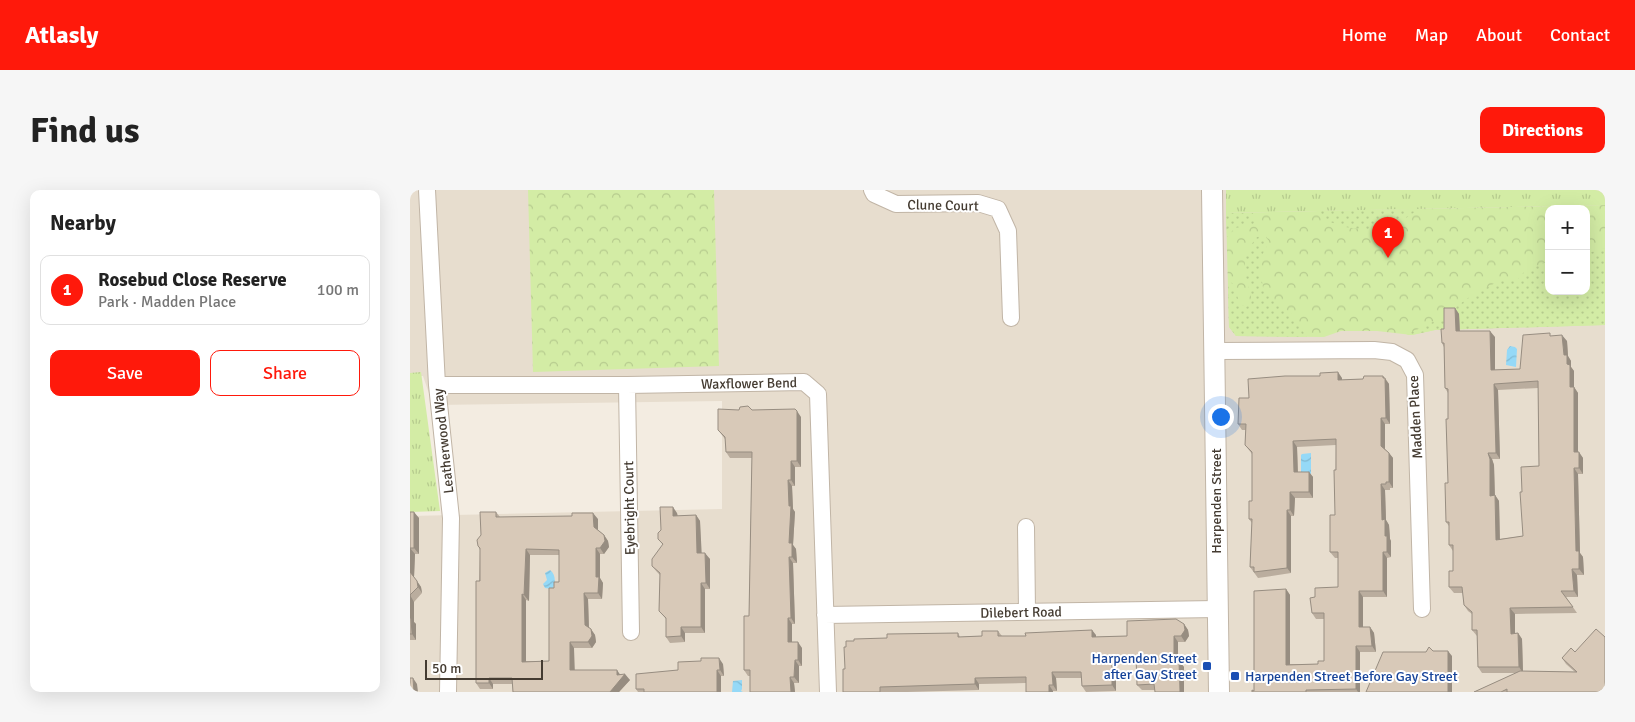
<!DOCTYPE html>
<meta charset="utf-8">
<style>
:root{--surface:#fff;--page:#f6f6f6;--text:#222;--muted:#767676;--line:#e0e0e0;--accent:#ff190b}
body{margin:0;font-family:Signika,sans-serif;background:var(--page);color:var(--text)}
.controls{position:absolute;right:15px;top:15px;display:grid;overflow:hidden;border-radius:10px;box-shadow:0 5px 20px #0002}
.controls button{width:45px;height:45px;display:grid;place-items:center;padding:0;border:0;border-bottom:1px solid var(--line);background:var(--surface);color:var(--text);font:25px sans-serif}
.scale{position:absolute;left:15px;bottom:12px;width:118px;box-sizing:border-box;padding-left:5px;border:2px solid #443b31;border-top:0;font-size:14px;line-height:18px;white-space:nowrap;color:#443b31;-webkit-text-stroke:4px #fff;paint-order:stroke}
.you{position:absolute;left:810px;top:226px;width:18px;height:18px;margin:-12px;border:4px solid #fff;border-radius:50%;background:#1a73e8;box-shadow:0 0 0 8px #1a73e833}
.badge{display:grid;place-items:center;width:32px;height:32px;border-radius:50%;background:var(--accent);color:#fff;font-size:16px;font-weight:700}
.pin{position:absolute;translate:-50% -41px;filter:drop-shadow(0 1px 2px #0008)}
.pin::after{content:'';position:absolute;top:26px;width:18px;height:15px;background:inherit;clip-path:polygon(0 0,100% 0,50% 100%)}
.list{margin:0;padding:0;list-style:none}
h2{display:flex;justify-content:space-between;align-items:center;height:65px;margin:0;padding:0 20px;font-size:21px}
h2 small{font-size:16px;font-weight:400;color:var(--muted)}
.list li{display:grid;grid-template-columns:32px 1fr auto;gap:15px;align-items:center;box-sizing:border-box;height:70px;margin:0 10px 10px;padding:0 10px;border:1px solid var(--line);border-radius:10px}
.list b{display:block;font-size:19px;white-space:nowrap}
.list p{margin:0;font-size:16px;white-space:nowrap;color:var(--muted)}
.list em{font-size:16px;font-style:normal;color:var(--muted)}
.actions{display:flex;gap:10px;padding:15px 20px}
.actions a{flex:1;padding:11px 0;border:1px solid var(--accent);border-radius:10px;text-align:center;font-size:18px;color:var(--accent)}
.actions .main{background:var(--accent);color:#fff}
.map{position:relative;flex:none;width:1195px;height:502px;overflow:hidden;border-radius:10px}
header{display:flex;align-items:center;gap:30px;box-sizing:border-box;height:70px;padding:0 25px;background:var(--accent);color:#fff}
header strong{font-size:24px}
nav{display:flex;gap:28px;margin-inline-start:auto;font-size:18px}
.intro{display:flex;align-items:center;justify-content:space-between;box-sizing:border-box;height:120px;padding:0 30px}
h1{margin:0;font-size:35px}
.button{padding:12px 22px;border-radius:10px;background:var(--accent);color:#fff;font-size:18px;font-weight:700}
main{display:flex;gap:30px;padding:0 30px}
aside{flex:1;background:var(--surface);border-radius:10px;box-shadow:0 5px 20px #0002}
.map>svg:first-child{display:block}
</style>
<header>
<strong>Atlasly</strong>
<nav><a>Home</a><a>Map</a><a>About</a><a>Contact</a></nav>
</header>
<div class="intro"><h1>Find us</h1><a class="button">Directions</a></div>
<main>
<aside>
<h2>Nearby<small></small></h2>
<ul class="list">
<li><span class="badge">1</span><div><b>Rosebud Close Reserve</b><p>Park · Madden Place</p></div><em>100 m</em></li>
</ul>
<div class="actions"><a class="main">Save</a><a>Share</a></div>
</aside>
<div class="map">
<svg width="1195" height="502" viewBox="0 0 1195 502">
<defs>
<pattern id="grass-tufts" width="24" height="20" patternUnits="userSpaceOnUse" patternTransform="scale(1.25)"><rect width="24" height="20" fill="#d3eca5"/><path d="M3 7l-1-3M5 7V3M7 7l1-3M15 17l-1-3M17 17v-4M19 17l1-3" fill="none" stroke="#b6cb8e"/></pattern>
<pattern id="park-crowns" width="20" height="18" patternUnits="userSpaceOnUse" patternTransform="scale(1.25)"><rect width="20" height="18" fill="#d3eca5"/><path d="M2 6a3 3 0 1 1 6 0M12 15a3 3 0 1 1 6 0" fill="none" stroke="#b6cb8e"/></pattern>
<pattern id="garden-dots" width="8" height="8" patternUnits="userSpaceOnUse" patternTransform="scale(1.25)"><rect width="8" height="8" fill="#d3eca5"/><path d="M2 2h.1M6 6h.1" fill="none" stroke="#b6cb8e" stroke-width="1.8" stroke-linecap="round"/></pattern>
<pattern id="water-waves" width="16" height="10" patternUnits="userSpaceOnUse" patternTransform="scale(1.25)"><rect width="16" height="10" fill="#95d9f7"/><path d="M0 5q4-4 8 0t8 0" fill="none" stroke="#82bbd4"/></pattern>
</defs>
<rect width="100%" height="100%" fill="#f3ece1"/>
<path fill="#e7ddce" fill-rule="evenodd" d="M0,0H1195V502H0V326L312,319V211L23,215L13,186H0ZM1139,19H1176V101H1139Z"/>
<path fill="url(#grass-tufts)" d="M816,0H1195V15L816,23Z
M11,182L30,321L0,322V183Z"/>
<path fill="url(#park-crowns)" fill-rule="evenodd" d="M118,0H304L309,176L123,182Z
M1195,15V135L1025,140L1002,145L967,141H931L914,147L826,146L819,137L816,23ZM1139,19H1176V101H1139Z"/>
<path fill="url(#garden-dots)" d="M1009,19L983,37L957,40L935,37L917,31L909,21Z
M816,23H843L845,30L843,35L825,38L817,47Z
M856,46L859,52L849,71L853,98L859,106L883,125L888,135L897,147L826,146L819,137L818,90L823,94L830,114L836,117L841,114C842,107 840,102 838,95C832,74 834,63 847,47Z
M1190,59H1195V135L1025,140L1002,145H996L1029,129L1061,106L1089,91L1107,90L1115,81L1139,71V101H1176V64Z"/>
<path fill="url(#water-waves)" d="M1100,156L1105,157L1107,159L1106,177L1096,175L1097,160Z
M901,263V285L891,286V265L892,264Z
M140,380C146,384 146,394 142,399L135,398L133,394L137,390L135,383Z
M332,490V499L331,501L333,502H322L323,491Z"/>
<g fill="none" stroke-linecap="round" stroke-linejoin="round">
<defs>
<path id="minor" d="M17,0L27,195L41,328L38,502
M462,0L464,4L486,14L568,13L588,19L598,41L601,128
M805,161L964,160L982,162L997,170L1005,185L1012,419
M27,195H217L394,192L408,204L418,502
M217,195L221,442
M616,337L617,422
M415,425L807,419"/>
<path id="tertiary" d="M802,0L809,502"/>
</defs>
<use href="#minor" stroke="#c1b5a6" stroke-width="18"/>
<use href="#tertiary" stroke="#c1b5a6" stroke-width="22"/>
<use href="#minor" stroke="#fff" stroke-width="16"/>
<use href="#tertiary" stroke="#fff" stroke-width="20"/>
</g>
<path fill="#baad9e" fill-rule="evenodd" d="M1045,118L1049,124L1050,141L1085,147V180L1110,179L1142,146L1157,151L1158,166L1161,171V177L1164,181V197L1168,203V262L1173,268V284H1168L1170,363L1173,367L1174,385H1167L1168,407H1156L1167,423L1105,424V443H1108L1112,449L1113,481L1165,482L1156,474L1152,468L1165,462L1195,502H1064L1106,483H1072L1068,477L1067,446L1062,440V424L1058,421L1054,415L1053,403H1044L1039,397L1043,381V361L1039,355V336L1036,332L1038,293V203L1035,198L1034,157L1032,153L1034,139ZM1128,198L1129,276L1112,302L1113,346L1090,349L1089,311L1085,305L1084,275L1082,269H1090L1088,200Z
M910,186L932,188V190L975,188L979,194L980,234H975V259L979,263L983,268V298H980V300H975L976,330L979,335L980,349L981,351V367L977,368V407H953V437H960L964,443L966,462H950V502H842L844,501L876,399L880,405V474H908L914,471V429H906L902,423L905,407L928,397V368H925L920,362L925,325L926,255L887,257L888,282H899L903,287V308H885L884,326H881V383L848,388L840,377L842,333L839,329L842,311V264L835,255L836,240H832L828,234L839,208Z
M342,220L391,227V277H385V296H382L383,319L385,322L383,355L386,359L387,373H383L385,434H382V452L392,458V476H389V493H384L385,502H340V486H338L334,480L339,426L342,268H320L316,262L315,249L308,240Z
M0,322L9,328V364H5L4,387L11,397L12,403L4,412V432L6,434V450H0Z
M86,322L90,327L188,329V340L194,345L198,351L199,357L194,364H190V388L193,393L192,409H178L179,437L185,445L186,452L182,458H164V480L210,484L220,490L209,502H103L102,494H83V499H70L66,493L70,360L68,356L71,345ZM120,365H149V392L144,398L139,471H116V410L119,411Z
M267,323L268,326L286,325L290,331L291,363L300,369V399H295V443H275V452L260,453L256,447V429L249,421L250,385L247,382L242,376L253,355L248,349Z
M774,434L778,440L779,446L775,452H768V471H769L774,477L745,500H732L727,495V472H706V501L676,502L672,496L671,488H646L647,501H643V502H616V493L569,494V500L497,502H433L435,479L477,448L548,443L550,447L572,446L588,441L592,446H616L682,440L686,447L717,446Z
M313,474L314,486H311V502H228L226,499L268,480Z"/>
<path fill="#978d81" d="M1045,118L1049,124L1050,147L1046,141Z
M1080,141L1085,147V187L1081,180Z
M1152,145L1157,151L1158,166L1161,171V177L1164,181V197L1168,203V268L1164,262L1160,197L1154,165Z
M928,182L932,188V196L928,190Z
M973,186L979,194L980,234L976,228Z
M1084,194L1088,200L1090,269L1086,263Z
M387,221L391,227V277L387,271Z
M971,228L975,234V261L971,256Z
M883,251L887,257L888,288L884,282Z
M1169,262L1173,268V284L1169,278Z
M979,263L983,268V298L979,292Z
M1078,263L1082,269L1084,275L1085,312L1080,306Z
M381,271L385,277V296L381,290Z
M1164,278L1168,284L1170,363L1173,367L1174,385L1169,379L1166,361Z
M899,282L903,287V308L899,302Z
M378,290L382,296L383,319L385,322L383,355L386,359L387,373L382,367L379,353Z
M971,294L975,300L976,330L979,335L980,349L981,351V367L977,362L975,346L972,330Z
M880,302L885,308L884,326L880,320Z
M1085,305L1089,311L1090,356L1086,350Z
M263,317L267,323L268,332L263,326Z
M877,320L881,326V383L877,378Z
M4,322L9,328V364L4,358Z
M183,323L188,329V343L184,337Z
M286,325L290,331L292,369L287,363Z
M194,345L198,351L199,357L194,364L190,358Z
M0,358L5,364L4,388L0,383Z
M186,358L190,364V388L193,393L192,409L188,403L186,387Z
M116,359L120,365L119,411L114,405Z
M973,362L977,368V407L973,401Z
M295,363L300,369V399L296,393Z
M379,367L383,373L385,434L381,428Z
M1162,379L1167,385L1168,407L1164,401Z
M7,391L11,397L12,403L8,397Z
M291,393L295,399V443L291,437Z
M876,399L880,405V480L876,475Z
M949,401L953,407V443L949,437Z
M174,403L178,409L179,441L175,435Z
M112,404L116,410V478L112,472Z
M0,405L4,412V432L6,434V450L2,444L0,428Z
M1100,418L1105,424V450L1101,444Z
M378,428L382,434V458L378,452Z
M774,434L778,440L779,446L775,452L771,446Z
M271,437L275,443V452L271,446Z
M960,437L964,443L966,462L962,456Z
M181,439L185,445L186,452L182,458L178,452Z
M682,440L686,445V453L682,447Z
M1108,443L1112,449L1113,483L1109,477Z
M764,446L768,452V477L764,471Z
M160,452L164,458L165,486L160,480Z
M388,452L392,458V476L388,470Z
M946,456L950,462V502H948L946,499Z
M1038,461L1042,466V502H1038Z
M702,466L706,472V501L702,495Z
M309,468L313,474L314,486L310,480Z
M385,470L389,476V493L384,487Z
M769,471L774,477V502H770Z
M207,480L211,486L215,484L220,490L209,502H200L207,485Z
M307,480L311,486V502H307Z
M642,482L646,488L647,501L643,495Z
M380,487L384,493L385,502H381Z
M3,488L7,494L8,502H4Z
M79,488L83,494V499L79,493Z
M565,488L569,494V500L565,494Z
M639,495L643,501V502H639Z"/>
<path fill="#d8c9b8" stroke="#978d81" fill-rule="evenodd" d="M1034,118H1045L1046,141H1080L1081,180L1110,179L1113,145L1140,143V146L1152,145L1154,165H1157V174L1160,175V197H1164V262H1169V278H1164L1166,361H1169V379H1162L1164,401H1151L1163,417L1100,418L1101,444L1108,443L1109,477H1068L1067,440H1062V422L1054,415L1052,397H1039V381H1043V355H1039V332H1036L1035,293H1038L1036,229H1038V199L1035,198L1034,153H1032L1031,139H1034ZM1128,191L1129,276L1111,277L1112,302H1110L1113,346L1086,350L1085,305L1080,306V269L1078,263H1086L1084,194Z
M928,182V190L953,189L954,186H973V188H975L976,228H971V256L979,263V292H976V294H971L972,330L975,329V346H977V362H973V401H949V437H960L962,456H946V499L896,500V502H842V500L844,501V401L876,399V475L908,474V471H914V423H902L900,408L905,407V398L928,397V362H920V325H925L924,280H926V249L883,251L884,282H899V302H880V320H877V378L844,382V377H840L842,329H839V311H842V262L835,255L836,234H828L829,208H839L838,189L875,186H910V183Z
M338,216L342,220L385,219L387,221V271H381V290H378L379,316H381L379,353H382V367H379L381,428H378V452H388V470H385L384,487H380L381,502H340V480H334V426H339L342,262H316L315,247L308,240V219L329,220L330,217Z
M250,317H263V326L286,325L287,363H295L296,393H291V437H271V446L256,447V428L249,421L250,383L242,376V369L253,354L248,349V343L251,340Z
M0,322H4V358H0V375Z
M70,322H86V327L162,326V323H183L184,337L194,345L195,351L190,358H186V387H189L188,403H174L175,435L181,439L182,446L178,452H160V480H207V485L215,484L200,502H103L102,488H79V493H66V391H70V358L68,356L67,350L71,345ZM116,359L149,360V392H144V398H139V471L112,472V404L114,405Z
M0,382L7,391L8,397L0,405V428Z
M0,428H1L2,444H0Z
M766,429L774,434L775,440L771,446H764V471H769L770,502H745L744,494L727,495L726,466H702V495L672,496L671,482H642L643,495H639V502H616V487L565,488V494L470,497V502H433V479H435L434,457H436V451H444V449L477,448V444L548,443V447L572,446V441H588V446H616L615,443L682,440V447L717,446V431Z
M1186,439L1195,447V502H1097V499L1091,502H1064L1110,481L1167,482L1152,468L1161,458L1165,462Z
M1019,457L1023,461H1038V502H956L973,462H1016Z
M291,468H309L310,480H307V502H234V499H226V484L268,480V472L291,471Z
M0,488H3L4,502H0Z"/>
<g fill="#1a4fb4" stroke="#fff" stroke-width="2">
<rect x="792" y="471" width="10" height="10" rx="2.5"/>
<rect x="820" y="481" width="10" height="10" rx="2.5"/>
</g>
<g text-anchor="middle" stroke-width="4" stroke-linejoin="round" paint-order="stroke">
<g font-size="14" fill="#443b31" stroke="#fff">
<text transform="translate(533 15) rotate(1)" y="5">Clune Court</text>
<text transform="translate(339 193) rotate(-1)" y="5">Waxflower Bend</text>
<text transform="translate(1005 227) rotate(-93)" y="5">Madden Place</text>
<text transform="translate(33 251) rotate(-96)" y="5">Leatherwood Way</text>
<text transform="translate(806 311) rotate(-90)" y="5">Harpenden Street</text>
<text transform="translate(219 318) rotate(-91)" y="5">Eyebright Court</text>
<text transform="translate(611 422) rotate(-1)" y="5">Dilebert Road</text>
</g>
<g font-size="14" fill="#164399" stroke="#fff" text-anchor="end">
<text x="787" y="473">Harpenden Street<tspan x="787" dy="16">after Gay Street</tspan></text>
<text x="835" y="491" text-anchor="start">Harpenden Street Before Gay Street</text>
</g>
</g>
</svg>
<div class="controls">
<button>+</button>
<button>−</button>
</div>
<div class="scale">50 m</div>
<div class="you"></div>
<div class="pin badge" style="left:978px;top:68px">1</div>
</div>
</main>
